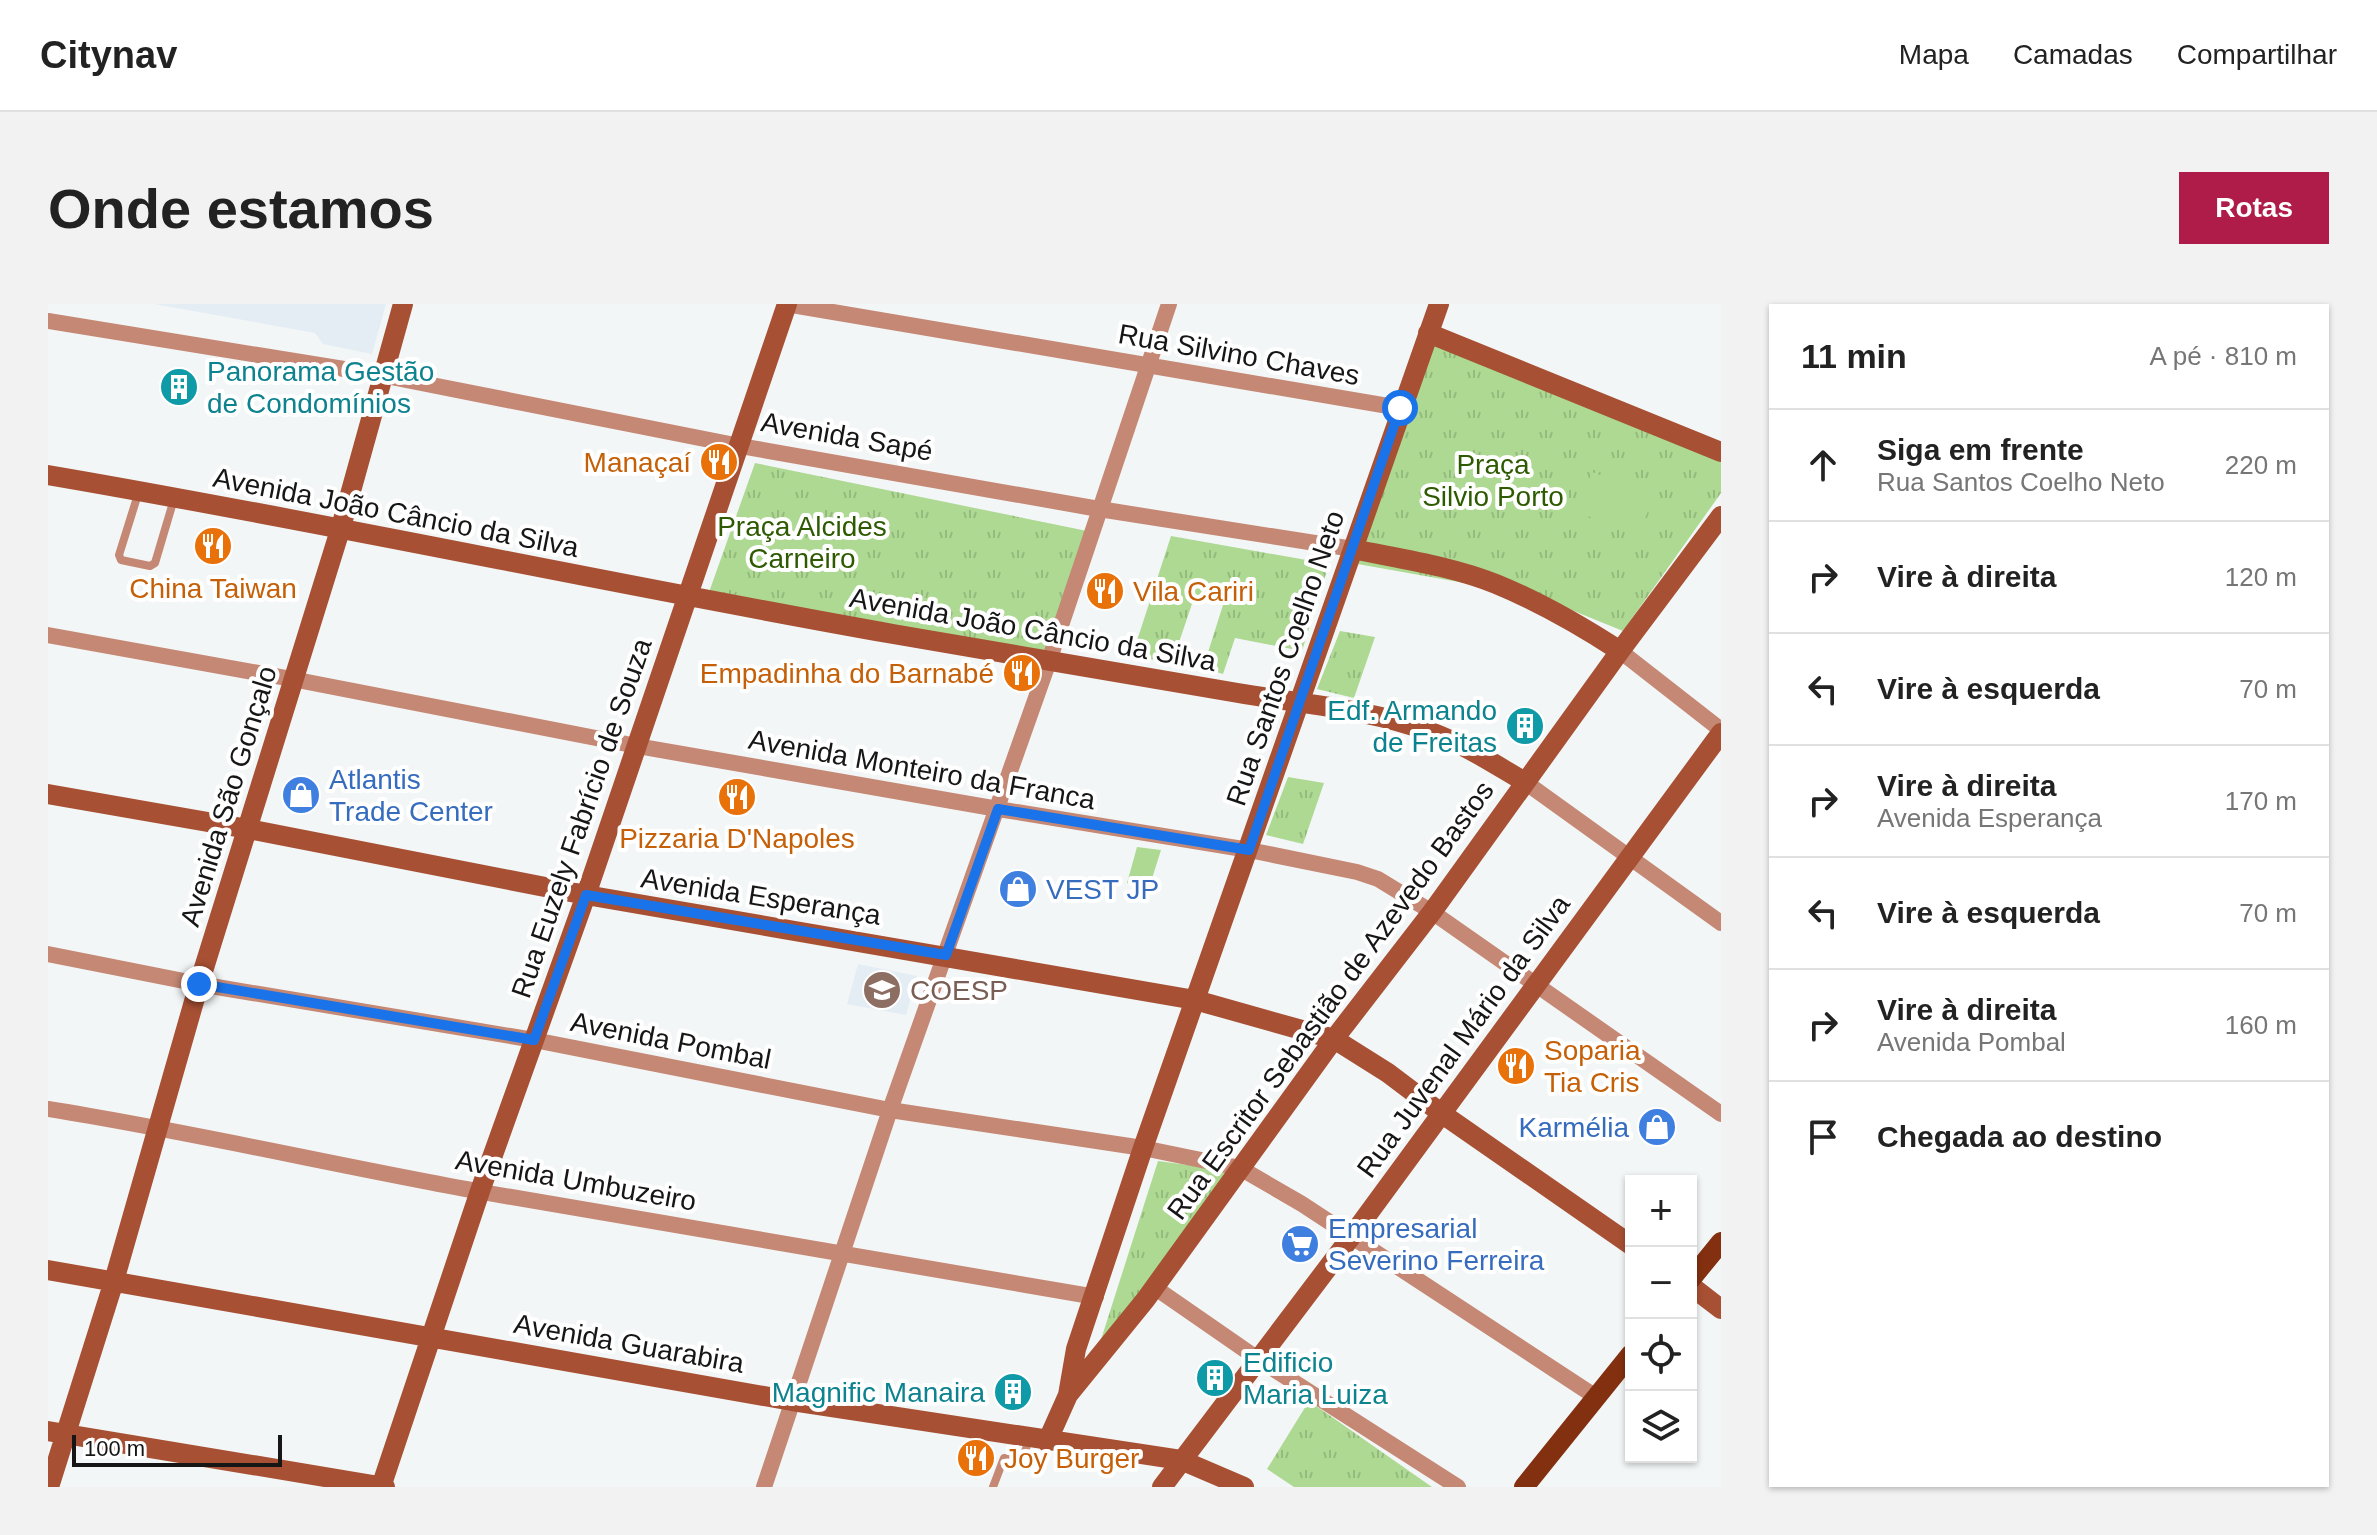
<!DOCTYPE html>
<html lang="pt">
<meta charset="utf-8">
<style>
:root{--surface:#fff;--page:#f2f2f2;--text:#222;--muted:#767676;--line:#e0e0e0;--accent:#af1c4a}
body{margin:0;font-family:Helvetica,sans-serif;background:var(--page);color:var(--text)}
.controls{position:absolute;right:24px;bottom:24px;display:grid;overflow:hidden;border-radius:0px;box-shadow:0 2px 6px #0004}
.controls button{width:72px;height:72px;display:grid;place-items:center;padding:0;border:0;border-bottom:2px solid var(--line);background:var(--surface);color:var(--text);font:40px sans-serif}
.scale{position:absolute;left:24px;bottom:20px;width:210px;box-sizing:border-box;padding-left:8px;border:4px solid #161617;border-top:0;font-size:22px;line-height:28px;white-space:nowrap;color:#161617;-webkit-text-stroke:6px #fff;paint-order:stroke}
.stop{position:absolute;width:24px;height:24px;margin:-18px;border:6px solid #1a73e8;border-radius:50%;background:#fff}
.stop.end{background:#1a73e8;border-color:#fff;box-shadow:0 2px 8px #0008}
.list{margin:0;padding:0;list-style:none}
h2{display:flex;justify-content:space-between;align-items:center;height:104px;margin:0;padding:0 32px;font-size:34px}
h2 small{font-size:26px;font-weight:400;color:var(--muted)}
.list li{display:grid;grid-template-columns:52px 1fr auto;gap:24px;align-items:center;box-sizing:border-box;height:112px;padding:0 32px;border-top:2px solid var(--line)}
.list b{display:block;font-size:30px;white-space:nowrap}
.list p{margin:0;font-size:26px;white-space:nowrap;color:var(--muted)}
.list em{font-size:26px;font-style:normal;color:var(--muted)}
.icon{flex:none;width:44px;height:44px;fill:none;stroke:currentColor;stroke-width:2;stroke-linecap:round;stroke-linejoin:round}
.map{position:relative;flex:none;width:1673px;height:1183px;overflow:hidden;border-radius:0px}
header{display:flex;align-items:center;gap:48px;box-sizing:border-box;height:112px;padding:0 40px;background:var(--surface);border-bottom:2px solid var(--line)}
header strong{font-size:38px}
nav{display:flex;gap:44px;margin-inline-start:auto;font-size:28px}
.intro{display:flex;align-items:center;justify-content:space-between;box-sizing:border-box;height:192px;padding:0 48px}
h1{margin:0;font-size:56px}
.button{padding:20px 36px;border-radius:0px;background:var(--accent);color:#fff;font-size:28px;font-weight:700}
main{display:flex;gap:48px;padding:0 48px}
aside{flex:1;background:var(--surface);border-radius:0px;box-shadow:0 2px 6px #0004}
.map>svg:first-child{display:block}
</style>
<header>
<strong>Citynav</strong>
<nav><a>Mapa</a><a>Camadas</a><a>Compartilhar</a></nav>
</header>
<div class="intro"><h1>Onde estamos</h1><a class="button">Rotas</a></div>
<main>
<div class="map">
<svg width="1673" height="1183" viewBox="0 0 1673 1183">
<defs>
<pattern id="grass-tufts" width="24" height="20" patternUnits="userSpaceOnUse" patternTransform="scale(2)"><rect width="24" height="20" fill="#add992"/><path d="M3 7l-1-3M5 7V3M7 7l1-3M15 17l-1-3M17 17v-4M19 17l1-3" fill="none" stroke="#94ba7d"/></pattern>
</defs>
<rect width="100%" height="100%" fill="#f3f6f7"/>
<path fill="#e4edf4" d="M106,0H338L324,50L275,40L267,29Z
M810,660L869,672L858,711L799,700Z"/>
<path fill="url(#grass-tufts)" d="M1381,31L1673,157V189L1575,327L1489,292L1304,259Z
M707,159L1044,228L1004,350L660,291Z
M1123,232L1281,260L1254,347L1187,334L1175,370L1155,364L1175,301L1146,294L1124,359L1084,352Z
M1292,327L1327,333L1306,394L1269,385Z
M1240,473L1276,479L1255,540L1218,531Z
M1110,857L1192,868L1049,1048Z
M1261,1097L1384,1183H1246L1219,1165Z"/>
<path fill="#add992" d="M1544,168L1606,192L1591,230L1528,208Z
M1089,543L1113,546L1101,584L1079,579Z"/>
<g fill="none" stroke-linecap="round" stroke-linejoin="round">
<path stroke="#c58874" stroke-width="8" d="M91,187L71,251L73,256L102,262L107,259L126,195
M945,1183L956,1154L972,1157L975,1153L981,1136"/>
<path stroke="#c58874" stroke-width="16" d="M738,0L1352,104
M0,17L333,71L692,142L1051,205L1305,245
M0,331L244,375L589,442L950,505L1201,546L1309,568L1330,575L1384,608L1673,810
M1572,347L1673,426
M1477,478L1673,619
M0,650L151,680L486,736L842,806L1095,844L1192,864L1254,900L1548,1093
M0,805C145,828 289,862 434,888C638,924 843,956 1048,993
M1106,983L1210,1055L1410,1183
M716,1183L842,806L1001,357L1121,0"/>
<path stroke="#a75033" stroke-width="20" d="M1380,29L1673,148
M0,171C282,219 562,280 845,330C959,350 1074,370 1190,389C1254,400 1322,405 1383,428C1416,440 1446,460 1477,478
M1305,245C1353,255 1403,262 1448,280C1492,298 1532,321 1572,347
M0,490L200,525L538,591L1147,696L1286,735L1340,769L1393,809L1583,941
M0,966L744,1097L1133,1156L1196,1183
M1643,982L1673,1005
M1020,1091L1028,1045L1095,844L1391,0
M0,1127L337,1183
M999,1138L1020,1091L1098,995L1286,735L1384,608L1572,347L1673,212
M1,1183L66,977L151,680L293,223L355,0
M333,1183L432,887L538,591L739,0
M1114,1183L1303,933L1673,429"/>
<path stroke="#833010" stroke-width="20" d="M1643,975L1673,938
M1476,1183L1583,1050"/>
</g>
<g fill="none" stroke-linecap="round" stroke-linejoin="round">
<path stroke="#1a73e8" stroke-width="10" d="M151,680L486,736L538,591L898,651L950,505L1201,546L1352,104"/>
</g>
<defs>
<symbol id="building-disc" viewBox="-11 -11 22 22"><circle r="9.5" fill="#0f9aa8" stroke="#fff"/><path d="M-4-6H4V6H1V3H-1V6H-4ZM-2.5-4.3h1.7v1.8h-1.7ZM.8-4.3h1.7v1.8H.8ZM-2.5-1h1.7V.8h-1.7ZM.8-1h1.7V.8H.8Z" fill="#fff"/></symbol>
<symbol id="restaurant-disc" viewBox="-11 -11 22 22"><circle r="9.5" fill="#e8710a" stroke="#fff"/><path d="M-5-6h1v4h1v-4h1v4h1v-4h1v5L-1.5 .5V6h-2V.5L-5-1ZM5-6V6H3V1.5H1.5Q1.5-4 5-6Z" fill="#fff"/></symbol>
<symbol id="shop-disc" viewBox="-11 -11 22 22"><circle r="9.5" fill="#3f7fe0" stroke="#fff"/><path d="M-5-2.5h2.3a2.7 3.5 0 0 1 5.4 0H5L5.5 6h-11ZM-1.5-2.5h3a1.5 2.3 0 0 0-3 0Z" fill="#fff"/></symbol>
<symbol id="university-disc" viewBox="-11 -11 22 22"><circle r="9.5" fill="#8d6e63" stroke="#fff"/><path d="M0-5L7-2L0 1L-7-2ZM-4 1L0 2.5L4 1V4Q0 6-4 4Z" fill="#fff"/></symbol>
<symbol id="supermarket-disc" viewBox="-11 -11 22 22"><circle r="9.5" fill="#3f7fe0" stroke="#fff"/><path d="M-6-5.5h2.5l.6 2H6L4.5 2H-2.5L-4.4-4H-6ZM-1.5 3.2a1.3 1.3 0 1 0 .1 0ZM3 3.2a1.3 1.3 0 1 0 .1 0Z" fill="#fff"/></symbol>
</defs>
<g fill-rule="evenodd">
<use href="#building-disc" x="109" y="61" width="44" height="44"/>
<use href="#restaurant-disc" x="649" y="136" width="44" height="44"/>
<use href="#restaurant-disc" x="143" y="220" width="44" height="44"/>
<use href="#restaurant-disc" x="1035" y="265" width="44" height="44"/>
<use href="#restaurant-disc" x="952" y="347" width="44" height="44"/>
<use href="#building-disc" x="1455" y="400" width="44" height="44"/>
<use href="#shop-disc" x="231" y="469" width="44" height="44"/>
<use href="#restaurant-disc" x="667" y="471" width="44" height="44"/>
<use href="#shop-disc" x="948" y="563" width="44" height="44"/>
<use href="#university-disc" x="812" y="664" width="44" height="44"/>
<use href="#restaurant-disc" x="1446" y="740" width="44" height="44"/>
<use href="#shop-disc" x="1587" y="801" width="44" height="44"/>
<use href="#supermarket-disc" x="1230" y="918" width="44" height="44"/>
<use href="#building-disc" x="1145" y="1052" width="44" height="44"/>
<use href="#building-disc" x="943" y="1066" width="44" height="44"/>
<use href="#restaurant-disc" x="906" y="1132" width="44" height="44"/>
</g>
<g text-anchor="middle" stroke-width="8" stroke-linejoin="round" paint-order="stroke">
<g font-size="28" fill="#161617" stroke="#fff">
<text transform="translate(1191 50) rotate(10)" y="10">Rua Silvino Chaves</text>
<text transform="translate(799 132) rotate(10)" y="10">Avenida Sapé</text>
<text transform="translate(348 208) rotate(11)" y="10">Avenida João Câncio da Silva</text>
<text transform="translate(985 325) rotate(10)" y="10">Avenida João Câncio da Silva</text>
<text transform="translate(1237 354) rotate(-71)" y="10">Rua Santos Coelho Neto</text>
<text transform="translate(874 465) rotate(10)" y="10">Avenida Monteiro da Franca</text>
<text transform="translate(180 492) rotate(-73)" y="10">Avenida São Gonçalo</text>
<text transform="translate(533 514) rotate(-71)" y="10">Rua Euzely Fabrício de Souza</text>
<text transform="translate(713 592) rotate(9)" y="10">Avenida Esperança</text>
<text transform="translate(1282 696) rotate(-54)" y="10">Rua Escritor Sebastião de Azevedo Bastos</text>
<text transform="translate(1415 732) rotate(-54)" y="10">Rua Juvenal Mário da Silva</text>
<text transform="translate(623 736) rotate(11)" y="10">Avenida Pombal</text>
<text transform="translate(528 876) rotate(10)" y="10">Avenida Umbuzeiro</text>
<text transform="translate(581 1039) rotate(10)" y="10">Avenida Guarabira</text>
</g>
<g font-size="28" fill="#0d838f" stroke="#fff" text-anchor="start">
<text x="159" y="77">Panorama Gestão<tspan x="159" dy="32">de Condomínios</tspan></text>
<text x="1449" y="416" text-anchor="end">Edf. Armando<tspan x="1449" dy="32">de Freitas</tspan></text>
<text x="1195" y="1068">Edificio<tspan x="1195" dy="32">Maria Luiza</tspan></text>
<text x="937" y="1098" text-anchor="end">Magnific Manaira</text>
</g>
<g font-size="28" fill="#c56008" stroke="#fff" text-anchor="start">
<text x="643" y="168" text-anchor="end">Manaçaí</text>
<text x="165" y="294" text-anchor="middle">China Taiwan</text>
<text x="1085" y="297">Vila Cariri</text>
<text x="946" y="379" text-anchor="end">Empadinha do Barnabé</text>
<text x="689" y="544" text-anchor="middle">Pizzaria D'Napoles</text>
<text x="1496" y="756">Soparia<tspan x="1496" dy="32">Tia Cris</tspan></text>
<text x="956" y="1164">Joy Burger</text>
</g>
<g font-size="28" fill="#2e5a02" stroke="#fff">
<text x="1445" y="170">Praça<tspan x="1445" dy="32">Silvio Porto</tspan></text>
<text x="754" y="232">Praça Alcides<tspan x="754" dy="32">Carneiro</tspan></text>
</g>
<g font-size="28" fill="#366cbe" stroke="#fff" text-anchor="start">
<text x="281" y="485">Atlantis<tspan x="281" dy="32">Trade Center</tspan></text>
<text x="998" y="595">VEST JP</text>
<text x="1581" y="833" text-anchor="end">Karmélia</text>
<text x="1280" y="934">Empresarial<tspan x="1280" dy="32">Severino Ferreira</tspan></text>
</g>
<g font-size="28" fill="#785e54" stroke="#fff" text-anchor="start">
<text x="862" y="696">COESP</text>
</g>
</g>
</svg>
<div class="controls">
<button>+</button>
<button>−</button>
<button><svg class="icon" aria-label="locate" viewBox="0 0 24 24"><circle cx="12" cy="12" r="6"/><path d="M12 2v4M12 18v4M2 12h4M18 12h4"/></svg></button>
<button><svg class="icon" aria-label="layers" viewBox="0 0 24 24"><path d="M12 4l9 5-9 5-9-5zM3 14l9 5 9-5"/></svg></button>
</div>
<div class="scale">100 m</div>
<div class="stop" style="left:1352px;top:104px"></div>
<div class="stop end" style="left:151px;top:680px"></div>
</div>
<aside>
<h2>11 min<small>A pé · 810 m</small></h2>
<ul class="list">
<li><svg class="icon" aria-label="ahead" viewBox="0 0 24 24"><path d="M12 20V5M6 11l6-6 6 6"/></svg><div><b>Siga em frente</b><p>Rua Santos Coelho Neto</p></div><em>220 m</em></li>
<li><svg class="icon" aria-label="right" viewBox="0 0 24 24"><path d="M7 20v-9h11M14 6l5 5-5 5"/></svg><div><b>Vire à direita</b></div><em>120 m</em></li>
<li><svg class="icon" aria-label="left" viewBox="0 0 24 24"><path d="M17 20v-9H6M10 6l-5 5 5 5"/></svg><div><b>Vire à esquerda</b></div><em>70 m</em></li>
<li><svg class="icon" aria-label="right" viewBox="0 0 24 24"><path d="M7 20v-9h11M14 6l5 5-5 5"/></svg><div><b>Vire à direita</b><p>Avenida Esperança</p></div><em>170 m</em></li>
<li><svg class="icon" aria-label="left" viewBox="0 0 24 24"><path d="M17 20v-9H6M10 6l-5 5 5 5"/></svg><div><b>Vire à esquerda</b></div><em>70 m</em></li>
<li><svg class="icon" aria-label="right" viewBox="0 0 24 24"><path d="M7 20v-9h11M14 6l5 5-5 5"/></svg><div><b>Vire à direita</b><p>Avenida Pombal</p></div><em>160 m</em></li>
<li><svg class="icon" aria-label="arrive" viewBox="0 0 24 24"><path d="M6 21V4h12l-3 4 3 4H6"/></svg><div><b>Chegada ao destino</b></div></li>
</ul>
</aside>
</main>
